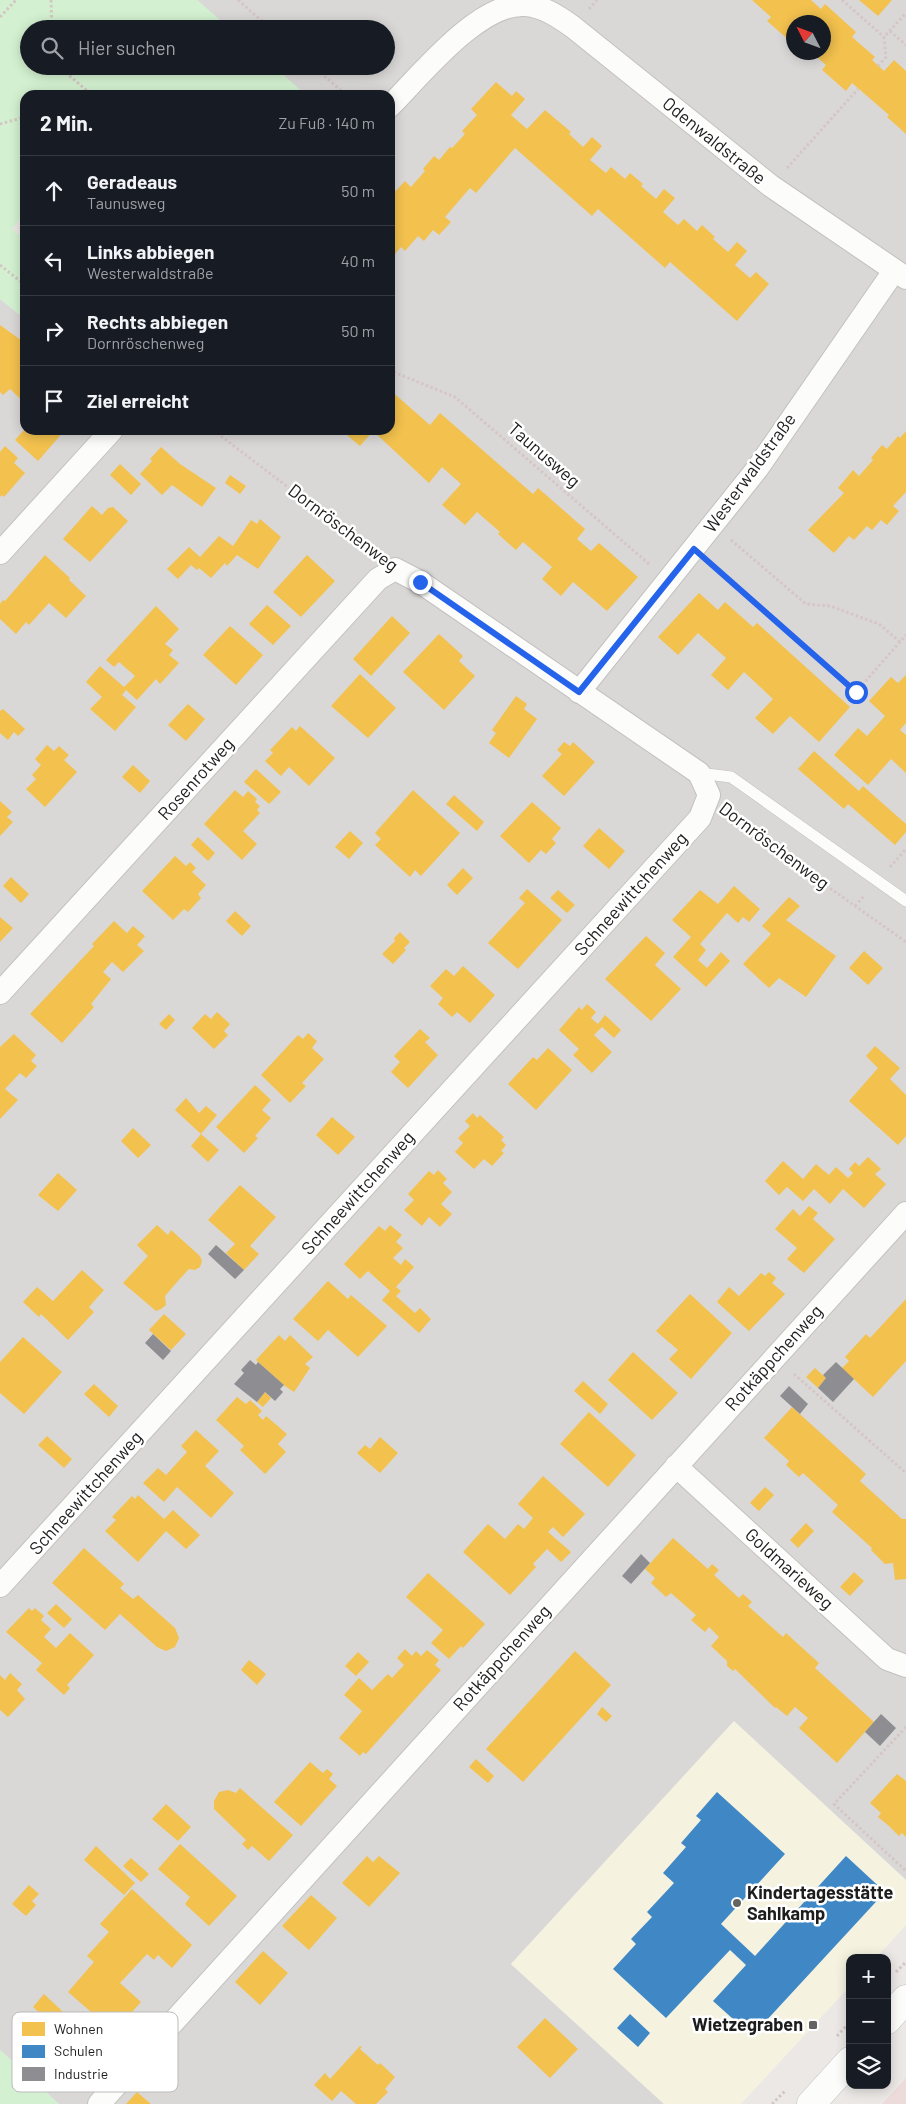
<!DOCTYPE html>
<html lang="de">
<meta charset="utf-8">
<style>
:root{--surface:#171b24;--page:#242831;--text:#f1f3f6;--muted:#9ea1a6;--line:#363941}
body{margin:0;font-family:Barlow,sans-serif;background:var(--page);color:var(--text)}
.controls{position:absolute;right:15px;bottom:15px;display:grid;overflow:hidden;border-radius:10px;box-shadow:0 2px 12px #0003}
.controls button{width:45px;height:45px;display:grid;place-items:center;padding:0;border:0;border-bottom:1px solid var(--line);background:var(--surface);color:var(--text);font:25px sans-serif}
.compass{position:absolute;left:786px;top:15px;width:45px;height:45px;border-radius:50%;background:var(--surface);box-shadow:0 2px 12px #0003;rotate:312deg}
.stop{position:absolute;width:15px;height:15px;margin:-11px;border:4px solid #2563eb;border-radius:50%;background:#fff}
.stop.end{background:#2563eb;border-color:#fff;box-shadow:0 1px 5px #0008}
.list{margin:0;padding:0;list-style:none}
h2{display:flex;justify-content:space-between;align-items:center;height:65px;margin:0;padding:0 20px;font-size:21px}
h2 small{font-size:16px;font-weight:400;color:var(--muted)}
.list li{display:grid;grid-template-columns:32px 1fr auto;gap:15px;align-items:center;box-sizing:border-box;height:70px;padding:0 20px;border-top:1px solid var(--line)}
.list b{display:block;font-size:19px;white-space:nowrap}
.list p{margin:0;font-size:16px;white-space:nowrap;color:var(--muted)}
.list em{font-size:16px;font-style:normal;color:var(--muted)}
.icon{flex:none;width:28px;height:28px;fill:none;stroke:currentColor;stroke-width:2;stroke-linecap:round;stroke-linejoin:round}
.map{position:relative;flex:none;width:906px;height:2104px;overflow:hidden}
.search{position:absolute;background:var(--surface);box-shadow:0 2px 12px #0003;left:20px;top:20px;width:375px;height:55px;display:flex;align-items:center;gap:12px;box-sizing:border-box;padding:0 18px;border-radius:28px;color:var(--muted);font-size:19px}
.panel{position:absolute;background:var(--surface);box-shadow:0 2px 12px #0003;left:20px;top:90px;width:375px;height:345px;border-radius:15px}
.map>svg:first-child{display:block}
</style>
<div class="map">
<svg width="906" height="2104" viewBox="0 0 906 2104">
<rect width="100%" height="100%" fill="#ebe8e5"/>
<path fill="#dad8d7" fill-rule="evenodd" d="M197,0H906V1880L734,1722L511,1964L664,2104H59L0,2050V299L25,319V430H390V95H306L273,66H386V29H230ZM794,22H824V52H794Z"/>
<path fill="#eddbdb" d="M906,2078V2104H882Z"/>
<path fill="#f5f3e0" d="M734,1721L906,1880V1925L876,1958H850V1986L741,2104H664L511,1964Z"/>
<path fill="#d3f1d0" d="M0,0H197L230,29H29V66H273L306,95H25V214L12,229L25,240V319L0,299Z
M0,2050L59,2104H0Z"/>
<path fill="#f2c14e" d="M752,0H811L821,9L825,4L856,32L852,37L875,57L872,60L884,71L894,60L906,71V134L887,117L889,115L852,83L846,91L822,70L826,65L811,52H824V22H794V39L791,42L767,21L771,17Z
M859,0H892L878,16Z
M496,82L512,96L516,91L525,99L511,115L527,129L545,110L571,132L569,134L583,147L592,137L602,146L590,160L606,173L611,167L625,179L630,173L643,184L641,186L656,199L664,189L675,198L663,212L678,225L684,219L697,231L702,225L715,237L713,239L728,252L737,242L747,251L735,265L750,278L756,272L769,284L737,321L670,262L665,268L598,209L592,216L515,148L476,193L470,188L445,217L451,222L439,235L433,230L424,241L418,236L405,251L401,247L390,260V210L395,204L390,197L405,181L411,187L425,171L423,169L434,156L439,160L450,147L452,148L465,134L462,131L477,115L471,109Z
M0,325L25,343V403L10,389L3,395L0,392Z
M390,390L430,425L440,413L533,494L538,488L585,529L577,539L591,551L599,543L638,577L607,611L573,582L561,596L542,579L552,567L523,542L516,550L498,534L500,532L477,512L465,525L442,505L461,484L442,467L429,483L373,431L360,446L342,431L390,430Z
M24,430L28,434L32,430H65L38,461L15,440Z
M906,431V492L893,506L899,511L887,525L881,520L872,530L867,526L854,540L849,536L834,553L808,530L844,493L838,488L853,470L859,476L873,460L871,458L882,445L887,449L898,436L900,438Z
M5,446L18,458L14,463L25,473L4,497L2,495L0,497V452Z
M161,447L180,464L216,488L202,507L172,485L162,495L140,474L152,461L150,459Z
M120,464L141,484L131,495L110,475Z
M230,475L246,486L240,494L225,483Z
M92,506L102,515L108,508L113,507L128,521L90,562L63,539Z
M260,519L281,537L258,569L237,555L227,566L225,563L211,578L199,568L197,570L191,565L178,579L167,569L189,547L200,557L219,536L233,546L251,520L257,524Z
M45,555L70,578L69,580L86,596L66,618L49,603L29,625L26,622L16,634L0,619V604L3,600L5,601Z
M307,555L335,581L301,617L273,592Z
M699,593L718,610L725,602L753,627L757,623L850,707L819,742L790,716L773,734L755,718L773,699L744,672L728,690L711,675L726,658L698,633L678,655L658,637Z
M267,605L291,626L273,645L249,624Z
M156,606L179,629L165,644L173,650L169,655L179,663L160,684L156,679L137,700L126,690L122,695L136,707L115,731L90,709L102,697L86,682L100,666L124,687L135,676L119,662L114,667L106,660Z
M392,616L410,633L371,676L353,659Z
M230,626L263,655L236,685L203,655Z
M439,634L463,656L459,661L475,676L444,710L403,672Z
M360,674L396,708L368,738L331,706Z
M906,675V723L900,730L906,735V773L891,759L868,785L834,755L858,728L867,736L885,716L869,701L891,677L898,683Z
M516,696L527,704L524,709L537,719L509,758L489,743L496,733L492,730Z
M188,704L205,719L186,741L168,725Z
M3,709L25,729L18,736L14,732L8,740L0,733V711Z
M300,726L335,758L309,786L289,767L281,776L265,761L273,753L270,750L292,727L296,731Z
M564,742L570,746L573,742L595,762L564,796L542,776L562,754L557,750Z
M47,745L54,751L59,746L69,755L64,760L77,772L45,807L26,789L36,779L32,775L41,765L35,759Z
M814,751L859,791L863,786L906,824V832L895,845L848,804L844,809L798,769Z
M133,765L150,781L140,793L122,777Z
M256,769L281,792L269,804L244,782Z
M235,790L243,797L248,791L257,799L255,802L260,806L257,810L260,813L243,831L257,844L242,860L204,824Z
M413,790L460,833L421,876L415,870L410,877L375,845L381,839L375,833Z
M454,795L484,822L477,831L446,804Z
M0,801L12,812L7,817L13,822L0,836Z
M532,802L561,828L552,839L556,843L546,854L541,850L529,863L500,836Z
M599,828L625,851L609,869L583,846Z
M350,831L363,843L349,859L335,847Z
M198,837L215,853L208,861L191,845Z
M175,856L186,866L190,862L196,868L192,872L206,885L198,894L201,898L188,912L184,909L173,920L142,891Z
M463,868L473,878L457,895L447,885Z
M11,877L29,894L21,903L3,886Z
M734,886L760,909L749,922L743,917L738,923L727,913L700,944L706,950L698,960L707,968L721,952L730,961L706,987L673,957L691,937L672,920L700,890L718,904Z
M527,889L562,920L518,969L488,943L525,903L519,898Z
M558,890L575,905L567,913L550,898Z
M789,897L800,906L786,920L836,956L806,997L779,978L769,988L743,964L771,934L762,926Z
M235,911L251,926L242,936L226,921Z
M0,917L13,928L0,942Z
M114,921L127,933L133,926L145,936L137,945L144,951L123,972L112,962L103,972L111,979L91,1004L94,1007L62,1043L30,1014L94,946L92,944Z
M400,932L410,942L404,948L406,950L393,964L382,954L395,941L394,938Z
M646,936L665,953L655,965L681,989L651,1021L605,979Z
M864,951L883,968L868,985L849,968Z
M463,966L495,995L470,1023L457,1012L452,1017L438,1004L443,998L430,986L446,969L454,976Z
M587,1004L596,1012L591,1018L598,1024L605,1015L621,1030L614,1038L602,1027L594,1035L612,1052L592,1073L573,1055L579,1049L559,1030L579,1007L582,1010Z
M217,1012L230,1024L224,1031L228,1035L214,1049L192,1028L205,1014L211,1019Z
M169,1014L175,1020L166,1030L159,1024Z
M420,1029L430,1038L425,1042L438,1055L408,1088L391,1072L400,1062L394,1056Z
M308,1033L317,1041L312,1048L324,1059L302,1083L306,1086L290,1103L261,1075L298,1035L303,1039Z
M14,1034L36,1055L31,1061L37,1066L26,1078L20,1073L5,1089L18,1100L0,1119V1047Z
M875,1046L900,1068L890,1079L906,1095V1136L898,1145L849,1101L878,1068L866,1056Z
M548,1048L572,1070L536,1110L508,1084L533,1057L537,1060Z
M255,1085L271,1100L262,1110L271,1118L255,1136L258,1138L244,1153L216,1127Z
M186,1098L199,1113L206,1106L217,1115L201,1134L175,1110Z
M473,1113L477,1118L480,1115L504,1137L501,1140L506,1145L501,1151L504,1153L492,1166L484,1159L474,1169L455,1152L463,1143L458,1138L470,1126L465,1121Z
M332,1117L355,1137L338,1155L316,1135Z
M133,1128L151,1145L138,1158L121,1141Z
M201,1134L219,1150L208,1162L191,1146Z
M868,1157L881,1169L875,1174L886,1184L864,1208L843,1189L830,1204L814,1189L803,1201L787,1187L779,1195L765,1181L783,1161L803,1179L816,1164L829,1175L836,1167L848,1178L853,1173L849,1169L855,1162L859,1166Z
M438,1170L447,1179L443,1183L452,1192L441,1204L452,1214L440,1227L429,1217L422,1226L404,1210L414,1200L408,1194L429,1171L434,1175Z
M58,1173L77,1190L58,1211L38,1195Z
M240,1185L276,1217L250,1246L259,1254L244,1270L226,1253L235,1244L208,1220Z
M809,1206L818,1213L813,1219L835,1239L804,1273L787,1259L797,1248L775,1229L793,1209L800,1216Z
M157,1225L168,1235L171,1230L200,1256L202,1261L200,1267L195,1270L189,1269L177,1282L165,1296L166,1305L161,1309L156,1311L123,1283L148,1256L137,1245Z
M390,1225L402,1235L396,1242L403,1248L393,1258L401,1265L405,1259L414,1267L396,1287L401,1291L396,1296L415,1313L420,1308L431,1319L419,1333L382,1300L390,1291L368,1271L360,1279L344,1264L379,1226L385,1231Z
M82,1270L104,1290L89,1307L94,1312L68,1340L41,1314L39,1317L23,1302L37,1287L53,1301Z
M769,1272L776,1278L772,1283L785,1294L749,1331L717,1302L729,1287L739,1296L761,1273L765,1276Z
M328,1281L348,1299L351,1295L387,1326L358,1357L328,1330L318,1341L293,1319Z
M690,1294L732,1333L691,1379L669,1359L678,1350L656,1331Z
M906,1299V1361L873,1397L842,1368L849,1361L845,1357L866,1334L870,1338Z
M164,1314L186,1334L171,1350L149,1330Z
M279,1335L285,1341L290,1335L313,1357L305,1364L310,1368L294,1392L285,1386L256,1360Z
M23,1337L62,1372L24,1414L0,1393V1362Z
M633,1352L678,1393L652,1420L608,1380Z
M815,1368L826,1378L818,1388L806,1377Z
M583,1381L608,1404L600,1414L574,1391Z
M94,1384L118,1406L109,1417L84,1394Z
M265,1392L271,1398L263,1407L257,1402Z
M237,1397L246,1404L250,1400L262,1411L258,1415L263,1420L266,1416L287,1434L278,1444L286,1452L265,1474L240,1450L244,1446L216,1420Z
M792,1407L866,1474L860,1481L902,1519H906V1579L895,1580L893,1563L885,1564L871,1550L872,1548L832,1512L838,1505L803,1473L799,1477L786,1465L789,1461L764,1438Z
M589,1412L636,1455L608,1487L560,1444Z
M196,1430L219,1451L205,1466L234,1493L211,1518L177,1487L164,1502L143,1483L158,1468L166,1475L187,1452L181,1446Z
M47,1436L72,1459L64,1468L38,1445Z
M380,1437L398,1453L380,1473L357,1453L365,1445L370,1449Z
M543,1476L585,1514L563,1537L553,1527L548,1532L571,1552L561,1562L547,1549L533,1564L536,1567L510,1595L463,1552L488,1524L505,1539L518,1524L524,1529L533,1518L518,1504Z
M765,1487L774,1495L759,1511L750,1503Z
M138,1495L164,1519L173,1510L200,1535L186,1549L166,1531L138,1562L105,1531L116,1520L112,1517L132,1496L135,1499Z
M806,1523L814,1531L798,1548L790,1540Z
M673,1538L708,1569L712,1564L719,1570L714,1575L739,1598L743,1594L752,1602L748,1606L783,1637L786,1633L819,1663L815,1668L874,1722L837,1763L799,1728L808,1718L795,1707L787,1716L776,1707L775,1708L735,1669L733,1671L727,1666V1661L711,1646L719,1637L709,1627L705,1632L691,1620L696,1615L671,1593L666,1597L651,1583L655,1578L645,1569Z
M84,1548L124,1584L120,1588L133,1599L138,1595L175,1628L179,1638L175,1647L166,1651L157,1647L120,1614L105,1630L52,1583Z
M854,1572L864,1581L850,1596L840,1587Z
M428,1573L485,1624L463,1648L461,1646L449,1659L431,1643L443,1630L406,1597Z
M56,1604L72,1619L64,1628L47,1613Z
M29,1608L32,1611L35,1608L44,1616L41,1620L51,1629L44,1637L56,1648L70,1633L94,1655L67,1685L70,1688L64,1695L36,1670L42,1663L6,1632Z
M405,1649L412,1656L416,1651L421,1656L427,1650L439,1660L435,1665L441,1670L366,1754L363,1752L360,1756L339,1738L362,1711L344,1695L359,1678L372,1690L388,1674L392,1678L404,1665L397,1658Z
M575,1651L611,1685L523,1782L486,1749Z
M358,1652L369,1662L356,1676L345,1666Z
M249,1660L266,1674L257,1685L241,1670Z
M10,1673L22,1684L17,1690L25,1699L8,1717L0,1710V1675L5,1680Z
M602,1707L612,1716L606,1722L597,1714Z
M476,1759L494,1776L488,1783L469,1767Z
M310,1762L323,1773L327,1769L333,1774L329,1779L337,1786L301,1826L274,1802Z
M897,1774L906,1781V1837L902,1833L899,1836L889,1826L878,1817L881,1813L870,1803Z
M240,1788L293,1835L269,1861L252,1846L248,1850L242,1844L246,1840L214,1809V1801L219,1792L228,1790L236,1793Z
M166,1804L191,1827L178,1841L152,1819Z
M180,1844L237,1896L209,1926L185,1904L190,1897L158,1869Z
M96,1846L135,1883L124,1895L84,1860Z
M367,1856L373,1862L379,1856L400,1873L369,1907L342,1883Z
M131,1858L149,1874L141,1882L123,1866Z
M29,1885L39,1894L32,1901L36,1905L26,1916L12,1904Z
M132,1889L192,1945L172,1968L158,1955L154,1960L147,1954L120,1983L141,2002L114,2032L102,2022L98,2026L87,2016L91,2012L68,1992L94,1962L87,1956L109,1932L100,1924Z
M311,1895L337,1918L309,1950L282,1926Z
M263,1951L288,1973L260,2005L235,1982Z
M44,1994L80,2028L71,2037L56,2024L44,2037L32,2026L42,2015L33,2007Z
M545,2018L578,2049L550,2078L517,2047Z
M360,2046L362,2047L360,2049L378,2065L380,2063L395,2077L385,2089L388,2092L376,2104H356L341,2091L332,2101L314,2085L325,2073L330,2079Z
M137,2092L151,2104H126Z"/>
<path fill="#3f88c5" d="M717,1792L785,1854L721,1924L755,1956L846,1856L885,1892L752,2036L713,2001L746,1965L730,1950L666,2018L613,1969L636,1944L631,1939L652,1917L647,1912L674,1883L663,1873L686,1847L681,1843L701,1820L696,1816Z
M630,2014L650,2033L638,2047L617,2028Z"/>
<path fill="#8d8d92" d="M216,1245L244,1270L235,1279L208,1254Z
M153,1334L171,1351L163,1360L145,1343Z
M250,1360L256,1365L258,1362L284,1385L280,1389L283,1392L275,1401L265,1392L257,1402L234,1384L244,1373L241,1370Z
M836,1362L854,1379L833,1402L818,1388L826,1378L823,1375Z
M789,1386L808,1404L800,1414L780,1396Z
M641,1554L650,1563L631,1584L622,1576Z
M881,1714L896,1728L880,1746L865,1732Z"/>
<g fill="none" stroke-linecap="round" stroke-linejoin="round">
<defs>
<path id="service" d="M699,773L731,777L906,901"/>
<path id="minor" d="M390,106C421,75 479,2 525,5C543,6 559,17 573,27L771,186L906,278
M0,553L112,430
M579,692L757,469L894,271
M0,993L378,579L395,569L420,582L699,773L709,795L700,818L0,1586
M676,1466L887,1659L906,1666
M99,2104L906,1213"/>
<path id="tertiary" d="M887,2020L906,1999
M811,2104L850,2061"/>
</defs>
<use href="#service" stroke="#c2c1c0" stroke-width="12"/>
<use href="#minor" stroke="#c2c1c0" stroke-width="24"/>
<use href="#tertiary" stroke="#c2c1c0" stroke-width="29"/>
<path stroke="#d5c6c5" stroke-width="3" stroke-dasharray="2.5 2.5" stroke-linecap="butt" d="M51,0L52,29
M238,0L271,29
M842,0L884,37
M589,9L597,0
M0,17L16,0
M890,31L906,45
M58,66L92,95
M313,66L346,95
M878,66L886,57L884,37L906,13
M0,124L25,117
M787,168L858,89
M0,265L25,285
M390,368L396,373L455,397L649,564
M213,430L373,552
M731,540L806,604L830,606L879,624L900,642
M713,566L856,692L906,635
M728,816L906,942
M890,867L906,849
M855,906L864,896
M794,1374L906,1473
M906,1727L834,1804L906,1871
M896,1972L906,1962
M837,2036L850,2022
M772,2104L786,2090"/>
<use href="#service" stroke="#fcfcfb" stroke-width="11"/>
<use href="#minor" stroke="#fcfcfb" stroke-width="22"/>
<use href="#tertiary" stroke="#fcfcfb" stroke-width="28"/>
</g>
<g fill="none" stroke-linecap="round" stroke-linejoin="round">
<path stroke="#2563eb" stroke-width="6" d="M420,582L579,692L694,549L856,692"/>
</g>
<g fill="#656463" stroke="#fff" stroke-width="2">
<circle cx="737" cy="1903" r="5"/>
<rect x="808" y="2020" width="10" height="10" rx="2.5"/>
</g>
<g text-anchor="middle" stroke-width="5" stroke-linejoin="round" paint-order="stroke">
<g font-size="18" fill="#1d1d1d" stroke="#fff">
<text transform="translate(714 141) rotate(39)" y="6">Odenwaldstraße</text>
<text transform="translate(544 455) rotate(41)" y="6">Taunusweg</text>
<text transform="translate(750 473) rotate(-54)" y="6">Westerwaldstraße</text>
<text transform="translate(343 528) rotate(37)" y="6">Dornröschenweg</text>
<text transform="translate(196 779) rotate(-48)" y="6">Rosenrotweg</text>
<text transform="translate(774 846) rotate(37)" y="6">Dornröschenweg</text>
<text transform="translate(631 894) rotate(-48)" y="6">Schneewittchenweg</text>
<text transform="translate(358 1193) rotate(-48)" y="6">Schneewittchenweg</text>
<text transform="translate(774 1358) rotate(-48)" y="6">Rotkäppchenweg</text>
<text transform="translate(86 1493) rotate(-48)" y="6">Schneewittchenweg</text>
<text transform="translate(789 1569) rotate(42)" y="6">Goldmarieweg</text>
<text transform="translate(502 1658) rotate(-48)" y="6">Rotkäppchenweg</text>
</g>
<g font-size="18" font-weight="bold" fill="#1d1d1d" stroke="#fff" text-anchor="start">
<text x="747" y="1899">Kindertagesstätte<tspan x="747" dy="21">Sahlkamp</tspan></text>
<text x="803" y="2031" text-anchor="end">Wietzegraben</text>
</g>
</g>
<rect x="12" y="2012" width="166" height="80" rx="8" fill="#fff" stroke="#bbb" stroke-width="1"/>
<rect x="22" y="2022" width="23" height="14" fill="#f2c14e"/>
<rect x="22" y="2045" width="23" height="13" fill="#3f88c5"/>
<rect x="22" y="2067" width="23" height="14" fill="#8d8d92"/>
<g font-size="14" fill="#1d1d1d">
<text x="54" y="2034">Wohnen</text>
<text x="54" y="2056">Schulen</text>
<text x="54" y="2079">Industrie</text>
</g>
</svg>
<div class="controls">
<button>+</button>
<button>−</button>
<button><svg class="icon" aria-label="layers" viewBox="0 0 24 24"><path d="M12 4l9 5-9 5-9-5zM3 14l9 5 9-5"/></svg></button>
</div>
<svg class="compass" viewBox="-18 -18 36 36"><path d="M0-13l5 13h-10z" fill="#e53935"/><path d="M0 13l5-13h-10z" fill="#9ea1a6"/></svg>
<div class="stop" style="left:856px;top:692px"></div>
<div class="stop end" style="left:420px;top:582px"></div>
<div class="search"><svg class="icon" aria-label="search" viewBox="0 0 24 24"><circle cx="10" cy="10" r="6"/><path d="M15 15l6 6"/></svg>Hier suchen</div>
<section class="panel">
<h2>2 Min.<small>Zu Fuß · 140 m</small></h2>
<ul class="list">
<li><svg class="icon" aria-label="ahead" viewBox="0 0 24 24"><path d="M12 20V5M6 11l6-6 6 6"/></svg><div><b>Geradeaus</b><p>Taunusweg</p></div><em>50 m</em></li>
<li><svg class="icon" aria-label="left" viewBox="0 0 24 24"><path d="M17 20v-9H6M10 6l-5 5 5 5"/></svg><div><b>Links abbiegen</b><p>Westerwaldstraße</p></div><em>40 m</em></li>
<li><svg class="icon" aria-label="right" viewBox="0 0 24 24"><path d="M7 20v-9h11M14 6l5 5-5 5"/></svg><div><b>Rechts abbiegen</b><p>Dornröschenweg</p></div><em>50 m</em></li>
<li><svg class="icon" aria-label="arrive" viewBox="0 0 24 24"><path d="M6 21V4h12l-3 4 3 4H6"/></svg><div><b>Ziel erreicht</b></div></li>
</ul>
</section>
</div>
